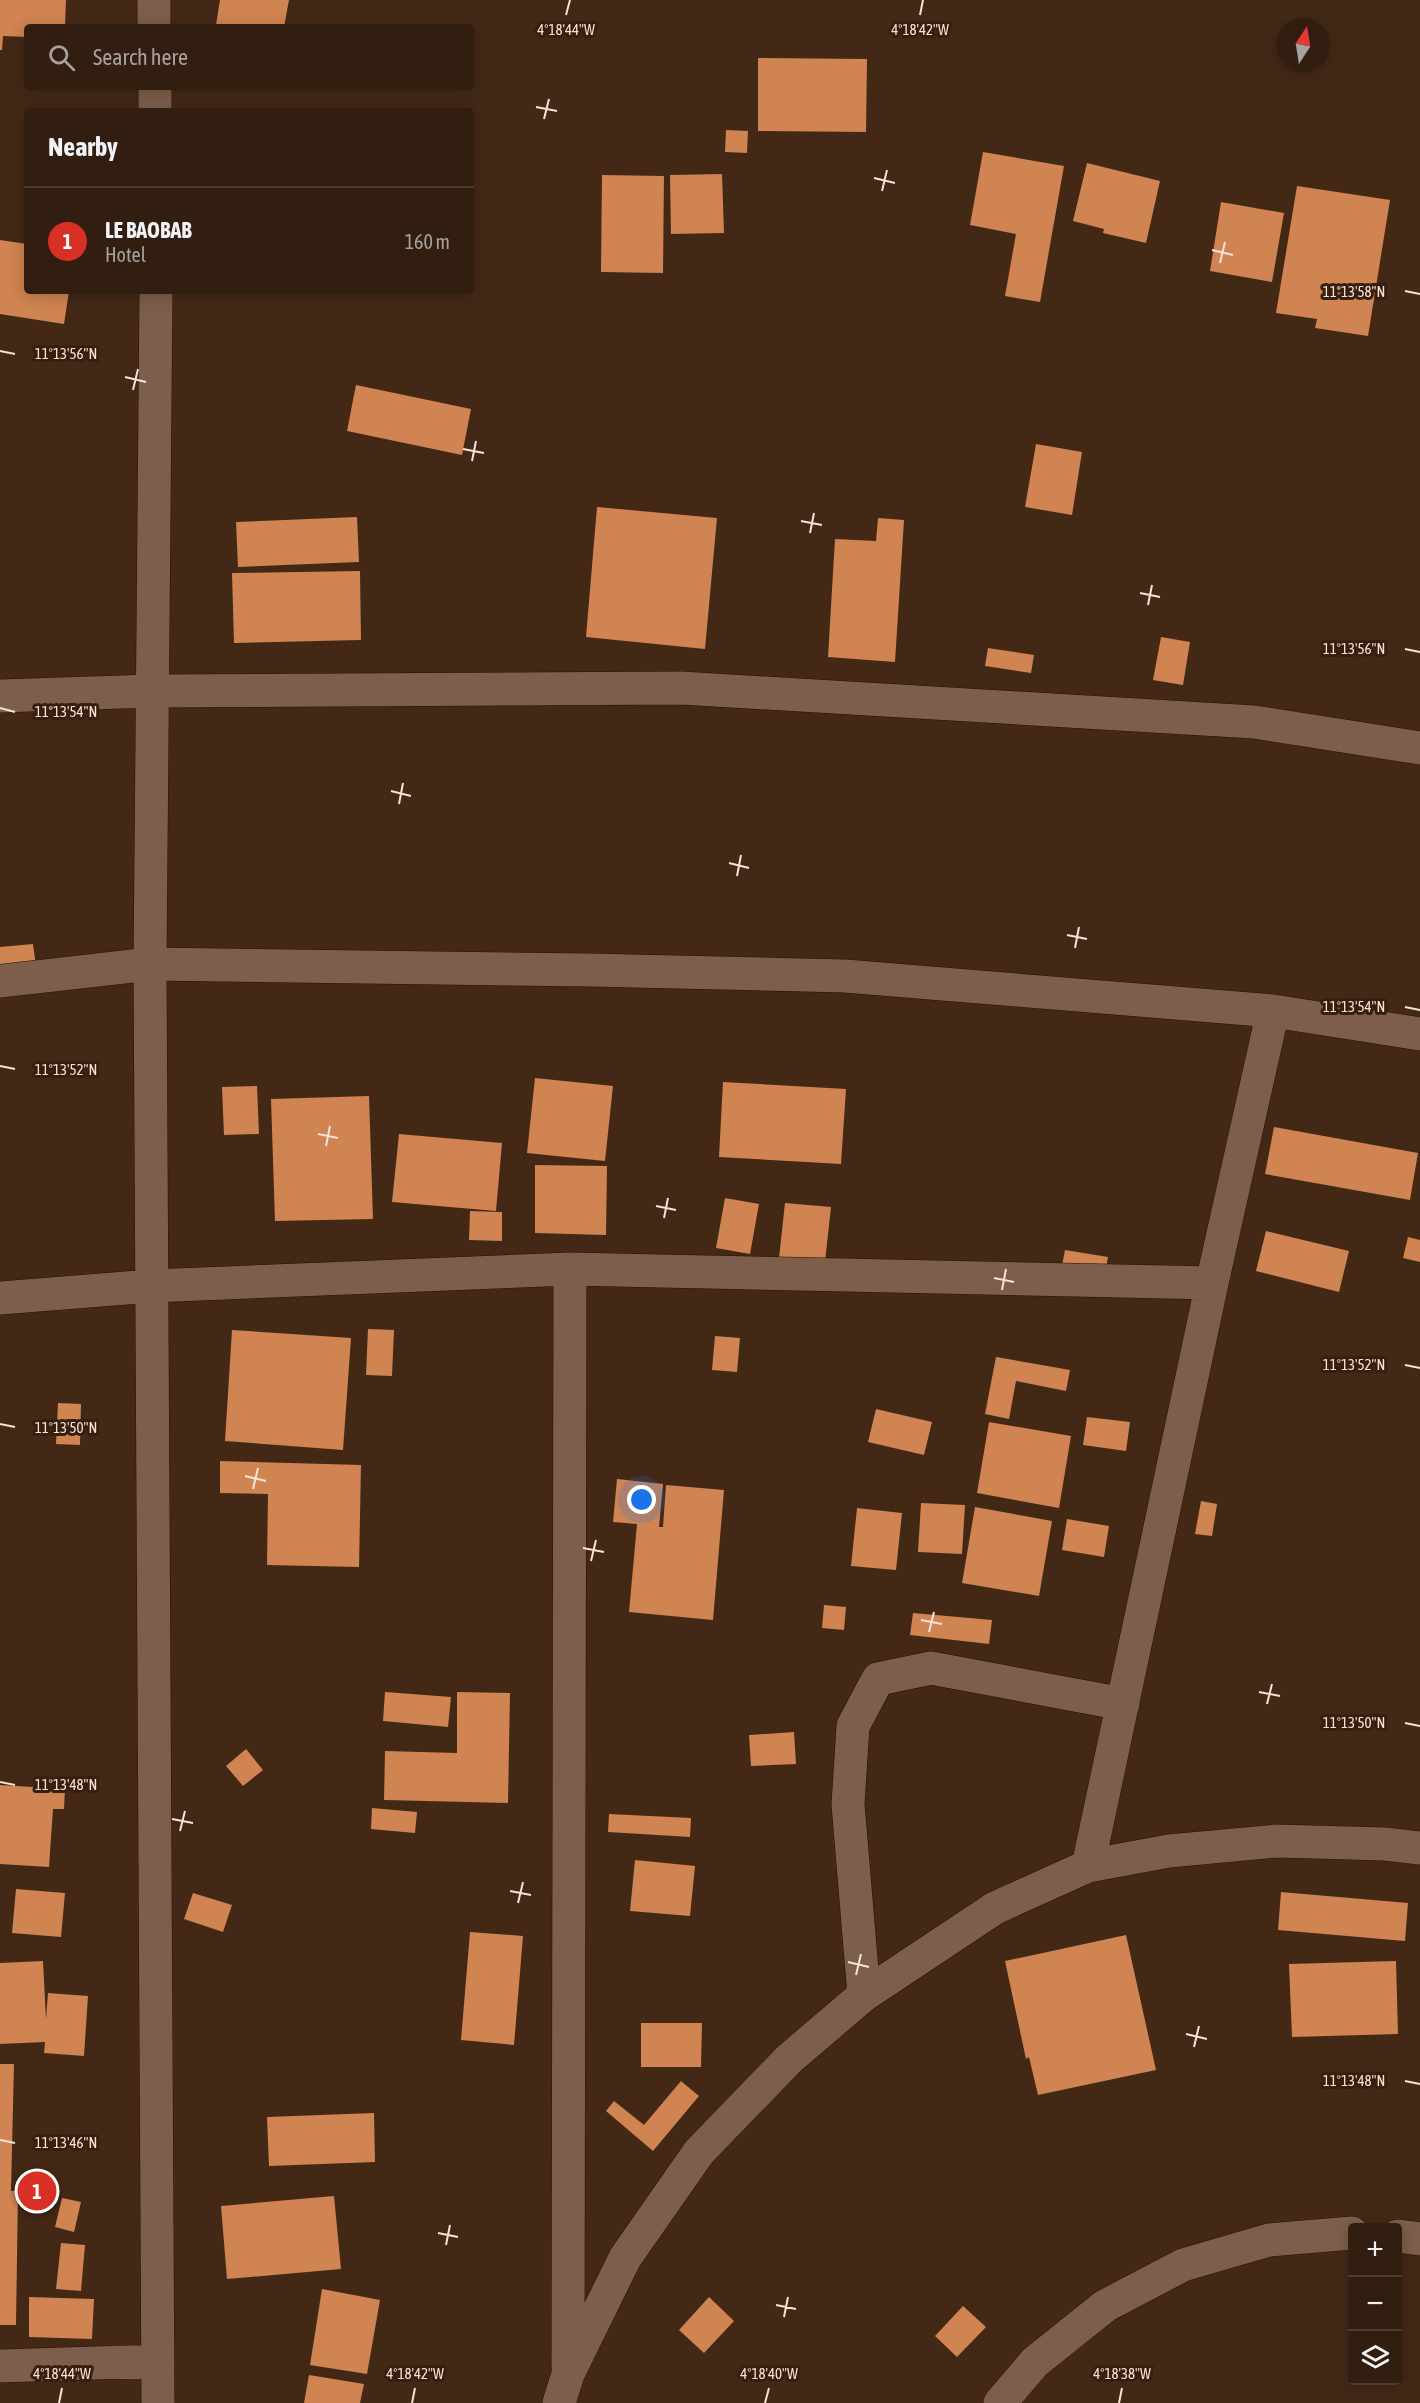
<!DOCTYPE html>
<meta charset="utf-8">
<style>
:root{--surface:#321e10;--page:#3d2b1e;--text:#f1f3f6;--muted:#a8a29f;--line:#4d3c30;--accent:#d93025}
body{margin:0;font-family:"Asap Condensed",sans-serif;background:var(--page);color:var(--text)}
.controls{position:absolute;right:18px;bottom:18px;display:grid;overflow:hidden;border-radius:6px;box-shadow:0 3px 15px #0003}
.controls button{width:54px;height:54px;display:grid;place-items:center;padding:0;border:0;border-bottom:2px solid var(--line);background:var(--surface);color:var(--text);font:30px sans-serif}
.compass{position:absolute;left:1276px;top:18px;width:54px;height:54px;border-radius:50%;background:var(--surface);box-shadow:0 3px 15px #0003;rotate:12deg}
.you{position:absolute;left:642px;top:1500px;width:21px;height:21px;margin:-15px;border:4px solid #fff;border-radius:50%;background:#1a73e8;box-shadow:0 0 0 9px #1a73e833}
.badge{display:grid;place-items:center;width:39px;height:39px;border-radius:50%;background:var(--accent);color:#fff;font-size:20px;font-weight:700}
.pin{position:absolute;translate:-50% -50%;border:3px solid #fff;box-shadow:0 2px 6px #0006}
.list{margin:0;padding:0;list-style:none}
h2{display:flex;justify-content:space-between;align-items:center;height:78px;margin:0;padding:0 24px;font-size:26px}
h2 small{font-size:20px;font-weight:400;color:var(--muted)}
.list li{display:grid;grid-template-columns:39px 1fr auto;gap:18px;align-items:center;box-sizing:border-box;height:108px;padding:0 24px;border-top:2px solid var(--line)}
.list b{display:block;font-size:22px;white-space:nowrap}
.list p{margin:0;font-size:20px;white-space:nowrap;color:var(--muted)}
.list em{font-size:20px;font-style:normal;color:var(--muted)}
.icon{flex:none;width:33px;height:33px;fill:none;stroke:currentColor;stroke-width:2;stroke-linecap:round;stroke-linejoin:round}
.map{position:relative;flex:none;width:1420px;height:2403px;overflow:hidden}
.search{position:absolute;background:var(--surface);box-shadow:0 3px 15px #0003;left:24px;top:24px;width:450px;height:66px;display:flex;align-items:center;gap:15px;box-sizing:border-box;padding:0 21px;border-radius:6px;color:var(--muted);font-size:22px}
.panel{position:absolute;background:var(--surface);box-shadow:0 3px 15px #0003;left:24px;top:108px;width:450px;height:186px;border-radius:6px}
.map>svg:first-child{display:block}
</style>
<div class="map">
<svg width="1420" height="2403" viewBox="0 0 1420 2403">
<rect width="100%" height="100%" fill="#432816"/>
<path fill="#cf8451" d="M0,0H66L65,27H27V37L3,36L2,50H0Z
M220,0H289L284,27L216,25Z
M758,58L867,59L866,132L758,131Z
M726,130L748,131L747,153L725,152Z
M983,152L1064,166L1040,302L1005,296L1016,234L970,225Z
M1087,163L1160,181L1146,243L1103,233L1104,229L1073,221Z
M722,174L724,233L671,234L670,175Z
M602,175L664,176L663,273L601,272Z
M1297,186L1390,200L1368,336L1315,328L1317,319L1276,313Z
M1221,202L1284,213L1272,282L1210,271Z
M0,240L27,244V291H69L64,324L0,314Z
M356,385L471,409L462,455L347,431Z
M1036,444L1082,452L1072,515L1025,507Z
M597,507L717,518L705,649L586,637Z
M357,517L359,562L238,567L236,522Z
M878,518L904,520L895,662L828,657L835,539L876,541Z
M360,571L361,640L234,643L232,573Z
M1161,637L1190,642L1183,685L1153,680Z
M988,648L1034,655L1031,673L985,666Z
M33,944L36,966L0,969V947Z
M535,1078L613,1086L605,1161L527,1153Z
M723,1082L846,1089L841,1164L719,1157Z
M257,1086L259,1134L224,1135L222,1087Z
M369,1096L373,1219L275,1221L271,1099Z
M1274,1127L1418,1153L1410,1200L1265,1174Z
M399,1134L502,1143L496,1211L392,1202Z
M535,1165L607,1166L606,1235L535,1233Z
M725,1198L759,1204L750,1254L716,1248Z
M785,1203L831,1207L825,1262L779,1258Z
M470,1211L502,1212V1241L469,1240Z
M1266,1231L1349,1251L1339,1292L1256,1271Z
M1408,1237L1420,1240V1262L1403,1258Z
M1065,1250L1108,1257L1104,1279L1061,1271Z
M368,1329L394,1330L392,1376L366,1375Z
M232,1330L351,1338L343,1450L225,1441Z
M715,1336L740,1338L737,1372L712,1370Z
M996,1357L1070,1370L1066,1391L1016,1381L1009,1419L985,1414Z
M58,1403L81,1404L80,1445L56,1444Z
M876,1409L932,1422L924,1455L868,1442Z
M1087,1417L1130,1422L1126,1451L1083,1445Z
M989,1422L1071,1436L1059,1508L977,1493Z
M220,1461L361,1465L359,1567L267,1565L268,1494L220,1493Z
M617,1479L663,1484L659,1527H663L666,1485L724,1490L713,1620L629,1612L637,1524L613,1522Z
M1201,1501L1217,1504L1212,1536L1195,1534Z
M921,1503L965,1505L962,1554L918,1552Z
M975,1507L1052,1521L1039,1596L962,1583Z
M857,1508L902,1513L896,1570L851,1566Z
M1067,1519L1109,1526L1104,1557L1062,1550Z
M824,1605L846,1607L844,1630L822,1628Z
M913,1613L992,1620L989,1644L910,1635Z
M385,1692L451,1697L448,1727L383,1721Z
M457,1692L510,1693L508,1803L384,1800L385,1751L457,1753Z
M794,1732L796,1764L751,1766L749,1735Z
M246,1749L263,1770L243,1786L226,1766Z
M0,1785L65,1789L64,1809H53L49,1867L0,1864Z
M372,1808L417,1812L415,1833L371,1829Z
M609,1814L691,1818L690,1837L608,1832Z
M635,1860L695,1866L690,1916L630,1911Z
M16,1889L65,1893L61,1937L12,1933Z
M1281,1892L1408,1903L1405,1941L1278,1930Z
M193,1893L232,1905L223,1932L184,1919Z
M470,1932L523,1936L514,2045L461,2040Z
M1126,1935L1156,2070L1038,2095L1029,2057L1026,2059L1005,1961Z
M43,1961L46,2019L48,1993L88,1996L84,2056L44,2053L45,2042L0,2044V1963Z
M1396,1961L1398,2034L1292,2037L1289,1964Z
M641,2023H702L701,2067H641Z
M0,2064H14L11,2191H18L16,2325H0Z
M681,2081L699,2096L653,2151L606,2111L614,2101L644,2125Z
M374,2113L375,2162L269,2166L267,2117Z
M334,2196L341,2269L227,2279L221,2206Z
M62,2198L81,2202L74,2232L55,2227Z
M61,2243L85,2245L81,2291L56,2289Z
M322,2289L380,2300L367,2374L310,2365Z
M29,2297L94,2299L92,2339L29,2337Z
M709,2297L734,2321L704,2353L679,2330Z
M963,2306L986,2327L957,2357L935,2336Z
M309,2375L364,2384L360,2403H304Z"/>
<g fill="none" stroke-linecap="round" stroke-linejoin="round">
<defs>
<path id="minor" d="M154,0V27
M155,87V111
M156,291L150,964L158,2403
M0,696L151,691L681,688L1254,722L1420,748
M0,981L150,964L590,970L845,976L1273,1011L1420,1034
M0,1298L151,1286L570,1269L1212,1283
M1088,1866L1212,1283L1273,1011
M864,1995L848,1804L853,1726L878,1679L931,1668L1123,1704
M1398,2236L1420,2239
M0,2366L158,2361
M568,2366L570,1269
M559,2403L568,2374L625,2258L699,2152L789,2059L864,1995L995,1908L1088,1866L1169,1851L1277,1841L1385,1844L1420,1848
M1000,2403L1035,2362L1105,2306L1183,2265L1269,2240L1352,2233"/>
</defs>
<use href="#minor" stroke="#291001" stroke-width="34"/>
<use href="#minor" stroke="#7c5e4b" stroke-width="33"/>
</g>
<path fill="none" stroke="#f5e3d8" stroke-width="2" d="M566,15L570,0M920,15L923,0M536,107L557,111M544,119L549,99M874,178L895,183M882,191L887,170M1212,250L1233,255M1220,263L1225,242M1405,291L1420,294M0,351L15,354M125,377L146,382M133,390L138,369M463,449L484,453M472,461L476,441M801,521L822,525M810,533L814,513M1140,593L1160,597M1148,605L1152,585M1405,649L1420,652M0,708L15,712M391,791L411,796M399,804L403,783M729,863L749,868M737,876L741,855M1067,935L1087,939M1075,948L1079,927M1405,1007L1420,1010M0,1066L15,1069M318,1134L338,1138M326,1146L330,1126M656,1206L676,1210M664,1218L668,1198M994,1278L1014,1282M1002,1290L1006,1269M1405,1365L1420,1368M0,1424L15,1427M245,1476L266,1481M253,1489L258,1468M583,1548L604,1552M591,1561L596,1540M921,1620L942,1624M929,1632L934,1612M1259,1692L1280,1696M1267,1704L1272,1684M1405,1723L1420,1726M0,1782L15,1785M172,1819L193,1823M180,1831L185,1811M510,1891L531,1895M518,1903L523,1882M848,1962L869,1967M856,1975L861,1954M1186,2034L1207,2039M1194,2047L1199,2026M1405,2081L1420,2084M0,2140L15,2143M438,2233L458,2237M446,2245L450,2225M776,2305L796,2309M784,2317L788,2297M59,2403L62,2388M412,2403L415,2388M765,2403L769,2388M1119,2403L1122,2388"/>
<g font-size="15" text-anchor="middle" fill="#f5e3d8" stroke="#381e0c" stroke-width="6" stroke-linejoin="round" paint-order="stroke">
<text x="566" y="35">4°18'44"W</text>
<text x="920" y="35">4°18'42"W</text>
<text x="1354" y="297">11°13'58"N</text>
<text x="66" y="359">11°13'56"N</text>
<text x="1354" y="654">11°13'56"N</text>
<text x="66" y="717">11°13'54"N</text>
<text x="1354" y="1012">11°13'54"N</text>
<text x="66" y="1075">11°13'52"N</text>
<text x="1354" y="1370">11°13'52"N</text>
<text x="66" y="1433">11°13'50"N</text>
<text x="1354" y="1728">11°13'50"N</text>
<text x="66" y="1790">11°13'48"N</text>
<text x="1354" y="2086">11°13'48"N</text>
<text x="66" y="2148">11°13'46"N</text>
<text x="62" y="2379">4°18'44"W</text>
<text x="415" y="2379">4°18'42"W</text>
<text x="769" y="2379">4°18'40"W</text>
<text x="1122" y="2379">4°18'38"W</text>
</g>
</svg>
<div class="controls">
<button>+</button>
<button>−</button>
<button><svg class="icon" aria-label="layers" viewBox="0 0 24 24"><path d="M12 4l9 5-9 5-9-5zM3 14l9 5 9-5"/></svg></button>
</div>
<svg class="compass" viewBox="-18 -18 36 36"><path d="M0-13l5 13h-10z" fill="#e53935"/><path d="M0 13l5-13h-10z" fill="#a8a29f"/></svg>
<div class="you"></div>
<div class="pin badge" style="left:37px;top:2191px">1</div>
<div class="search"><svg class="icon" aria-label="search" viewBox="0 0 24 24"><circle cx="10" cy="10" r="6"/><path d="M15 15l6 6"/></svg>Search here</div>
<section class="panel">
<h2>Nearby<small></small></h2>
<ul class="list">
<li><span class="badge">1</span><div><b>LE BAOBAB</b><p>Hotel</p></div><em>160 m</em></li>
</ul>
</section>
</div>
